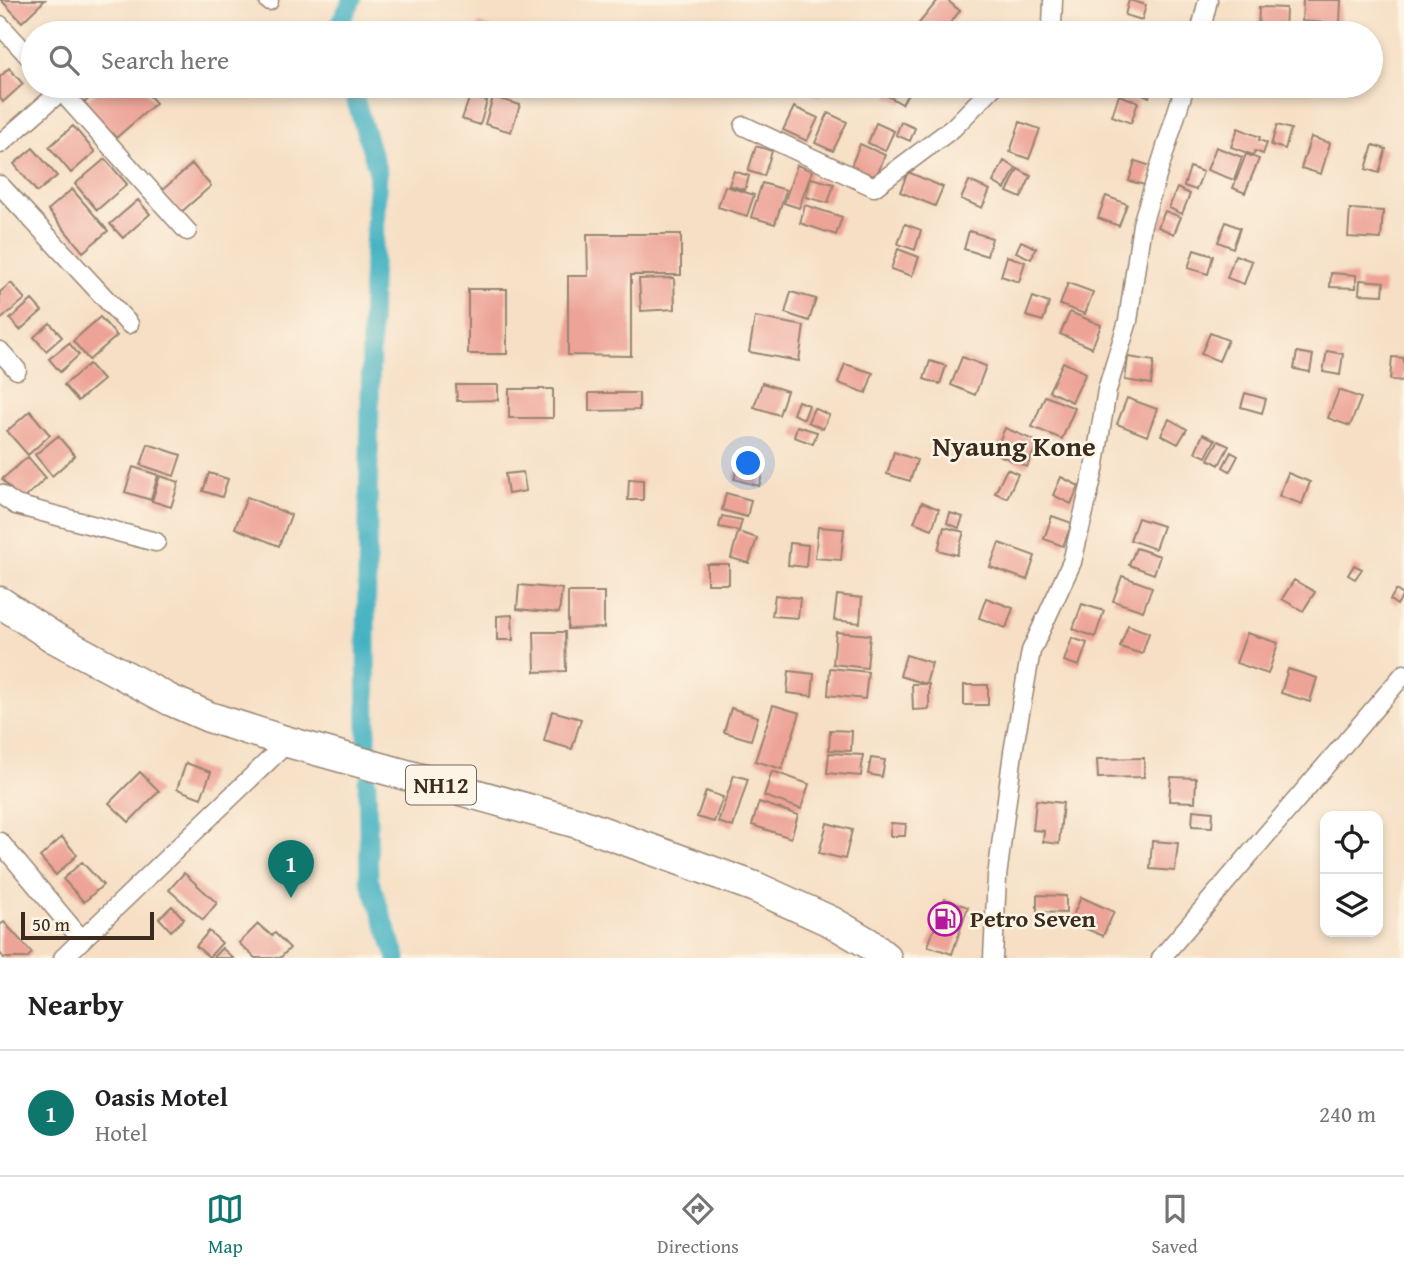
<!DOCTYPE html>
<style>
:root{--surface:#fff;--page:#f6f6f6;--text:#202124;--muted:#757577;--line:#e0e0e0;--accent:#0f766e}
body{margin:0;font-family:"Gentium Book Plus",serif;background:var(--page);color:var(--text)}
.controls{position:absolute;right:21px;bottom:21px;display:grid;overflow:hidden;border-radius:14px;box-shadow:0 4px 10px #0003}
.controls button{width:63px;height:63px;display:grid;place-items:center;padding:0;border:0;border-bottom:2px solid var(--line);background:var(--surface);color:var(--text);font:35px sans-serif}
.scale{position:absolute;left:21px;bottom:18px;width:133px;box-sizing:border-box;padding-left:7px;border:4px solid #3b2a1e;border-top:0;font-size:19px;line-height:24px;white-space:nowrap;color:#3b2a1e;-webkit-text-stroke:5px #fcf5e5;paint-order:stroke}
.you{position:absolute;left:749px;top:464px;width:24px;height:24px;margin:-18px;border:5px solid #fff;border-radius:50%;background:#1a73e8;box-shadow:0 0 0 10px #1a73e833}
.badge{display:grid;place-items:center;width:46px;height:46px;border-radius:50%;background:var(--accent);color:#fff;font-size:23px;font-weight:700}
.pin{position:absolute;translate:-50% -58px;filter:drop-shadow(0 2px 4px #0008)}
.pin::after{content:'';position:absolute;top:37px;width:24px;height:21px;background:inherit;clip-path:polygon(0 0,100% 0,50% 100%)}
.list{margin:0;padding:0;list-style:none}
h2{display:flex;justify-content:space-between;align-items:center;height:91px;margin:0;padding:0 28px;font-size:30px}
h2 small{font-size:23px;font-weight:400;color:var(--muted)}
.list li{display:grid;grid-template-columns:46px 1fr auto;gap:21px;align-items:center;box-sizing:border-box;height:126px;padding:0 28px;border-top:2px solid var(--line)}
.list b{display:block;font-size:26px;white-space:nowrap}
.list p{margin:0;font-size:23px;white-space:nowrap;color:var(--muted)}
.list em{font-size:23px;font-style:normal;color:var(--muted)}
.icon{flex:none;width:38px;height:38px;fill:none;stroke:currentColor;stroke-width:2;stroke-linecap:round;stroke-linejoin:round}
.map{position:relative;flex:none;width:1404px;height:958px;overflow:hidden}
.search{position:absolute;background:var(--surface);box-shadow:0 4px 10px #0003;left:21px;right:21px;top:21px;height:77px;display:flex;align-items:center;gap:18px;box-sizing:border-box;padding:0 24px;border-radius:38px;color:var(--muted);font-size:26px}
.sheet{height:217px;background:var(--surface)}
nav{display:flex;justify-content:space-around;align-items:center;box-sizing:border-box;height:98px;border-top:2px solid var(--line);background:var(--surface);font-size:19px;color:var(--muted)}
nav a{display:grid;justify-items:center;gap:4px}
nav .on{color:var(--accent)}
.map>svg:first-child{display:block}
</style>
<div class="map">
<svg width="1404" height="958" viewBox="0 0 1404 958">
<rect width="100%" height="100%" fill="#fcf5e5"/>
<filter id="ink" filterUnits="userSpaceOnUse"><feTurbulence type="fractalNoise" baseFrequency=".0143" numOctaves="2"/><feDisplacementMap in="SourceGraphic" scale="14" xChannelSelector="R" yChannelSelector="G"/><feConvolveMatrix kernelMatrix="1 2 1 2 8 2 1 2 1" color-interpolation-filters="sRGB"/></filter>
<filter id="wash" filterUnits="userSpaceOnUse"><feTurbulence type="fractalNoise" baseFrequency=".00686" numOctaves="4" result="noise"/><feDisplacementMap in="SourceGraphic" scale="28" xChannelSelector="R" yChannelSelector="G"/><feGaussianBlur stdDeviation="1.57" result="paint"/><feColorMatrix in="noise" values="0 0 0 0 0 0 0 0 0 0 0 0 0 0 0 0 0 1.4 0 .05"/><feComposite in="paint" operator="in"/></filter>
<g filter="url(#wash)">
<rect width="100%" height="100%" fill="#f6dfc5"/>
<g fill="none" stroke-linecap="round" stroke-linejoin="round">
<path stroke="#45b2c2" stroke-width="19" d="M335,33L352,0
M351,86L378,172L372,283L366,636L367,746
M367,782L369,879L397,958"/>
</g>
<g id="blocks">
<path fill="#eda396" d="M1,0H45L22,22Z
M938,0H947L960,11L942,33H911Z
M1129,0L1146,5L1142,20L1125,15Z
M1303,0H1341L1340,24L1302,21Z
M1259,7L1286,8L1285,33H1258Z
M479,23L510,33H475Z
M9,68L23,84L3,102L0,98V77Z
M103,86H141L156,103L116,138L84,103Z
M794,86H823L819,96Z
M860,86H884L880,95Z
M893,86H901L910,90L902,104L888,96Z
M1122,86H1153L1149,97Z
M1119,95L1138,102L1131,123L1112,116Z
M470,96L487,101L480,125L462,119Z
M493,97L520,105L511,132L485,124Z
M794,107L818,118L807,141L783,130Z
M828,113L847,122L833,151L815,143Z
M901,122L915,128L910,141L896,135Z
M1020,122L1040,129L1029,159L1010,152Z
M876,123L894,131L885,151L868,143Z
M1277,125L1291,129L1285,149L1271,145Z
M73,126L95,152L71,173L49,147Z
M1238,128L1260,137L1259,140L1267,143L1263,154L1255,151L1253,155L1231,147Z
M1311,137L1330,143L1321,174L1301,168Z
M860,144L885,155L876,177L851,166Z
M1373,145L1386,149L1379,173L1366,169Z
M756,146L772,151L764,176L748,171Z
M1216,147L1242,157L1234,180L1207,170Z
M33,148L57,176L37,192L14,164Z
M1246,154L1259,159L1245,193L1233,188Z
M105,159L127,184L97,210L75,184Z
M1004,161L1016,168L1005,189L993,182Z
M1135,161L1151,166L1145,185L1129,181Z
M192,164L211,186L179,214L160,192Z
M797,165L812,171L799,208L784,203Z
M1190,167L1203,172L1196,190L1184,186Z
M1018,169L1031,176L1021,198L1007,192Z
M734,171L749,176L745,190L729,185Z
M908,172L943,187L935,206L900,192Z
M811,178L834,184L828,203L806,197Z
M969,181L990,190L982,208L961,199Z
M762,183L786,190L775,224L751,217Z
M725,186L754,195L747,216L718,207Z
M1177,188L1190,194L1182,214L1169,208Z
M72,189L108,231L83,252L48,210Z
M1106,196L1127,204L1119,226L1098,218Z
M138,200L150,214L123,238L110,224Z
M805,205L842,217L836,235L800,223Z
M1350,209L1383,211L1381,239L1348,237Z
M1165,211L1181,217L1174,234L1158,227Z
M1226,222L1240,228L1233,248L1218,242Z
M905,224L921,230L915,250L898,244Z
M969,231L992,238L987,256L964,249Z
M587,234H681V275H631V356L568,355V276H588Z
M1021,241L1036,248L1031,259L1016,252Z
M898,249L919,257L912,276L891,269Z
M1194,250L1213,256L1208,274L1188,268Z
M1235,255L1252,261L1244,284L1227,278Z
M1007,256L1025,262L1019,282L1001,276Z
M1331,273L1356,275V288L1330,287Z
M674,278L675,309L641,311L639,279Z
M1360,280L1384,282L1383,295L1359,294Z
M11,283L25,299L0,320V292Z
M1068,283L1093,292L1085,314L1060,305Z
M468,289H507V354H468Z
M791,292L816,299L809,321L785,313Z
M1033,297L1049,303L1043,321L1026,316Z
M32,300L42,311L20,330L10,319Z
M1070,312L1101,325L1092,348L1060,334Z
M100,317L117,336L89,360L73,341Z
M755,317L804,326L799,361L749,352Z
M50,323L62,337L46,351L34,337Z
M1210,333L1228,340L1219,361L1201,354Z
M69,343L79,355L60,372L49,359Z
M1327,351L1343,354L1340,375L1323,372Z
M1297,352L1313,355L1310,372L1294,369Z
M962,357L986,366L975,395L951,385Z
M1128,357L1154,361L1151,384L1125,380Z
M1392,357L1404,358V381L1390,380Z
M930,361L946,366L940,384L924,379Z
M1063,362L1086,373L1072,402L1049,391Z
M89,364L103,380L78,401L64,385Z
M845,364L873,373L866,393L838,383Z
M762,383L787,391L779,415L754,407Z
M456,385H498V400L457,401Z
M509,389H553V418H509Z
M1339,390L1361,398L1350,426L1328,418Z
M589,393H639V410L589,411Z
M1245,393L1266,399L1262,413L1241,407Z
M1045,396L1075,408L1062,439L1032,427Z
M1127,398L1157,409L1147,436L1117,424Z
M798,401L809,405L804,419L793,414Z
M814,408L829,415L823,429L808,422Z
M30,411L50,435L28,455L7,431Z
M1169,419L1187,429L1178,444L1161,435Z
M797,426L817,432L813,444L794,437Z
M1005,428L1038,442L1027,467L994,453Z
M1203,434L1215,440L1206,457L1195,452Z
M58,436L75,456L52,476L35,455Z
M1218,441L1229,446L1219,465L1208,459Z
M148,444L181,455L174,476L141,465Z
M894,452L917,460L910,481L887,474Z
M1231,452L1238,456L1230,471L1223,467Z
M741,455L766,462L759,486L734,479Z
M28,457L46,478L21,501L2,479Z
M133,467L158,475L151,500L125,492Z
M1007,469L1018,474L1007,498L995,493Z
M523,472L526,491L508,494L505,474Z
M209,473L228,479L222,497L203,491Z
M1288,473L1310,482L1302,504L1279,496Z
M160,476L179,482L171,507L152,501Z
M1061,477L1079,486L1071,504L1053,495Z
M629,479L643,480V500H628Z
M726,493L751,500L747,517L722,510Z
M247,497L291,515L279,546L235,528Z
M922,502L939,509L932,529L914,522Z
M950,513L963,517L959,528L947,523Z
M722,516L742,520L739,531L719,527Z
M1052,516L1072,523L1063,546L1044,539Z
M1138,518L1163,526L1155,549L1130,540Z
M818,527L844,529L841,560L815,558Z
M944,527L964,532L957,555L938,550Z
M738,532L757,538L749,563L731,558Z
M790,543L808,545L806,567L788,565Z
M999,543L1035,556L1027,580L990,567Z
M1136,548L1160,556L1154,574L1129,565Z
M707,564H729V584H707Z
M1354,565L1362,569L1355,579L1348,575Z
M1122,576L1152,587L1143,611L1113,601Z
M1294,580L1315,592L1303,611L1282,599Z
M519,585L562,589L559,613L517,609Z
M1396,590L1403,595L1397,605L1390,600Z
M568,592H604V628L568,629Z
M775,595L800,598L798,618L772,616Z
M837,595L862,598L860,623L834,620Z
M986,598L1013,608L1006,628L979,618Z
M1082,604L1104,611L1095,637L1073,629Z
M512,615L513,640H497V616Z
M1128,625L1149,633L1142,654L1120,647Z
M534,632H565L566,671L535,672Z
M836,632L870,635L867,668L833,664Z
M1247,633L1278,643L1268,674L1236,663Z
M1072,638L1087,643L1079,666L1064,661Z
M906,655L932,663L926,684L900,676Z
M830,668L868,672L865,699L828,695Z
M1288,669L1317,678L1310,702L1281,693Z
M789,671L814,674L812,696L787,693Z
M912,684H929V709L913,710Z
M964,685H988V705H964Z
M773,705L800,713L782,769L755,761Z
M731,708L758,717L751,740L724,732Z
M552,711L581,719L572,749L544,741Z
M830,730L852,731L851,751L829,750Z
M829,753L863,755L861,776L827,773Z
M871,758L885,760L882,777L868,774Z
M1144,758V777L1098,778L1097,759Z
M186,763L211,772L201,798L177,789Z
M772,771L809,784L801,809L764,796Z
M140,772L159,791L129,822L109,803Z
M734,775L748,779L733,827L718,822Z
M1171,777L1196,778L1195,802L1169,801Z
M706,791L723,797L714,822L697,817Z
M1036,800L1063,803L1059,844L1043,842L1044,831L1033,830Z
M759,802L798,815L791,838L752,825Z
M1193,810L1213,812L1212,827L1192,826Z
M827,823L852,830L845,859L819,853Z
M891,823L906,824L905,836H890Z
M62,837L77,855L56,875L40,857Z
M1152,841L1178,843L1175,871L1150,869Z
M82,862L103,885L84,902L63,879Z
M184,873L217,903L203,920L169,890Z
M1037,895L1066,896V913L1037,912Z
M1081,897L1114,912L1103,936L1070,922Z
M945,899L968,907L952,954L928,946Z
M172,906L184,919L171,931L159,918Z
M4,922L32,953L27,958H4L0,953V925Z
M258,924L272,936L275,933L290,948L280,958H255L239,943Z
M209,931L222,943L209,957L196,946Z
M222,948L233,958H212Z"/>
</g>
</g>
<g filter="url(#ink)">
<use href="#blocks" fill-opacity="0" stroke="#988472" stroke-width="2"/>
<g fill="none" stroke-linecap="round" stroke-linejoin="round">
<defs>
<path id="minor" d="M268,0L269,1
M0,25L33,61
M1045,33L1052,26L1053,0
M1200,33L1208,0
M744,126L874,187L953,128L994,86
M0,144L61,91L187,231
M0,185L129,324
M0,351L17,370
M0,494L16,505L156,542
M0,842L82,940
M63,958L288,742
M993,958L997,877L1013,752L1031,651L1072,562L1094,470L1107,390L1128,321L1142,224L1185,86
M1161,958L1404,674"/>
<path id="trunk" d="M0,602L53,637L170,700L209,717L288,742L578,823L755,887L832,922L868,943L886,958"/>
</defs>
<use href="#minor" stroke="#988472" stroke-width="21"/>
<use href="#trunk" stroke="#988472" stroke-width="33"/>
<use href="#minor" stroke="#fff" stroke-width="18"/>
<use href="#trunk" stroke="#fff" stroke-width="30"/>
</g>
</g>
<defs>
<symbol id="fuel-ring" viewBox="-11 -11 22 22"><circle r="9.5" fill="#fcf5e5" stroke="#b5179e" stroke-width="1.5"/><path d="M-5.5-6h7V0h2V4h1.3V-2.5L3-4.5l.8-.8L6-3V5H2.5V1h-1V6h-7ZM-4.2-4.7v3.2H.2V-4.7Z" fill="#b5179e"/></symbol>
</defs>
<g fill-rule="evenodd">
<use href="#fuel-ring" x="926" y="900" width="38" height="38"/>
</g>
<g text-anchor="middle" stroke-width="5" stroke-linejoin="round" paint-order="stroke">
<rect fill="#fcf5e5" stroke="#75675a" stroke-width="2" x="406" y="765.5" width="70" height="39" rx="5"/>
<g font-size="23" font-weight="bold" fill="#3b2a1e">
<text x="441" y="793">NH12</text>
</g>
<g font-size="24" font-weight="bold" fill="#3b2a1e" stroke="#fcf5e5" text-anchor="start">
<text x="970" y="927">Petro Seven</text>
</g>
<g font-size="28" font-weight="bold" fill="#3b2a1e" stroke="#fcf5e5">
<text x="1014" y="456">Nyaung Kone</text>
</g>
</g>
</svg>
<div class="controls">
<button><svg class="icon" aria-label="locate" viewBox="0 0 24 24"><circle cx="12" cy="12" r="6"/><path d="M12 2v4M12 18v4M2 12h4M18 12h4"/></svg></button>
<button><svg class="icon" aria-label="layers" viewBox="0 0 24 24"><path d="M12 4l9 5-9 5-9-5zM3 14l9 5 9-5"/></svg></button>
</div>
<div class="scale">50 m</div>
<div class="you"></div>
<div class="pin badge" style="left:291px;top:898px">1</div>
<div class="search"><svg class="icon" aria-label="search" viewBox="0 0 24 24"><circle cx="10" cy="10" r="6"/><path d="M15 15l6 6"/></svg>Search here</div>
</div>
<section class="sheet">
<h2>Nearby<small></small></h2>
<ul class="list">
<li><span class="badge">1</span><div><b>Oasis Motel</b><p>Hotel</p></div><em>240 m</em></li>
</ul>
</section>
<nav>
<a class="on"><svg class="icon" aria-label="map" viewBox="0 0 24 24"><path d="M3 6l6-2 6 2 6-2v14l-6 2-6-2-6 2zM9 4v14M15 6v14"/></svg>Map</a>
<a><svg class="icon" aria-label="directions" viewBox="0 0 24 24"><path d="M12 3l9 9-9 9-9-9zM9 14v-3h6M13 9l2 2-2 2"/></svg>Directions</a>
<a><svg class="icon" aria-label="saved" viewBox="0 0 24 24"><path d="M7 4h10v16l-5-4-5 4z"/></svg>Saved</a>
</nav>
